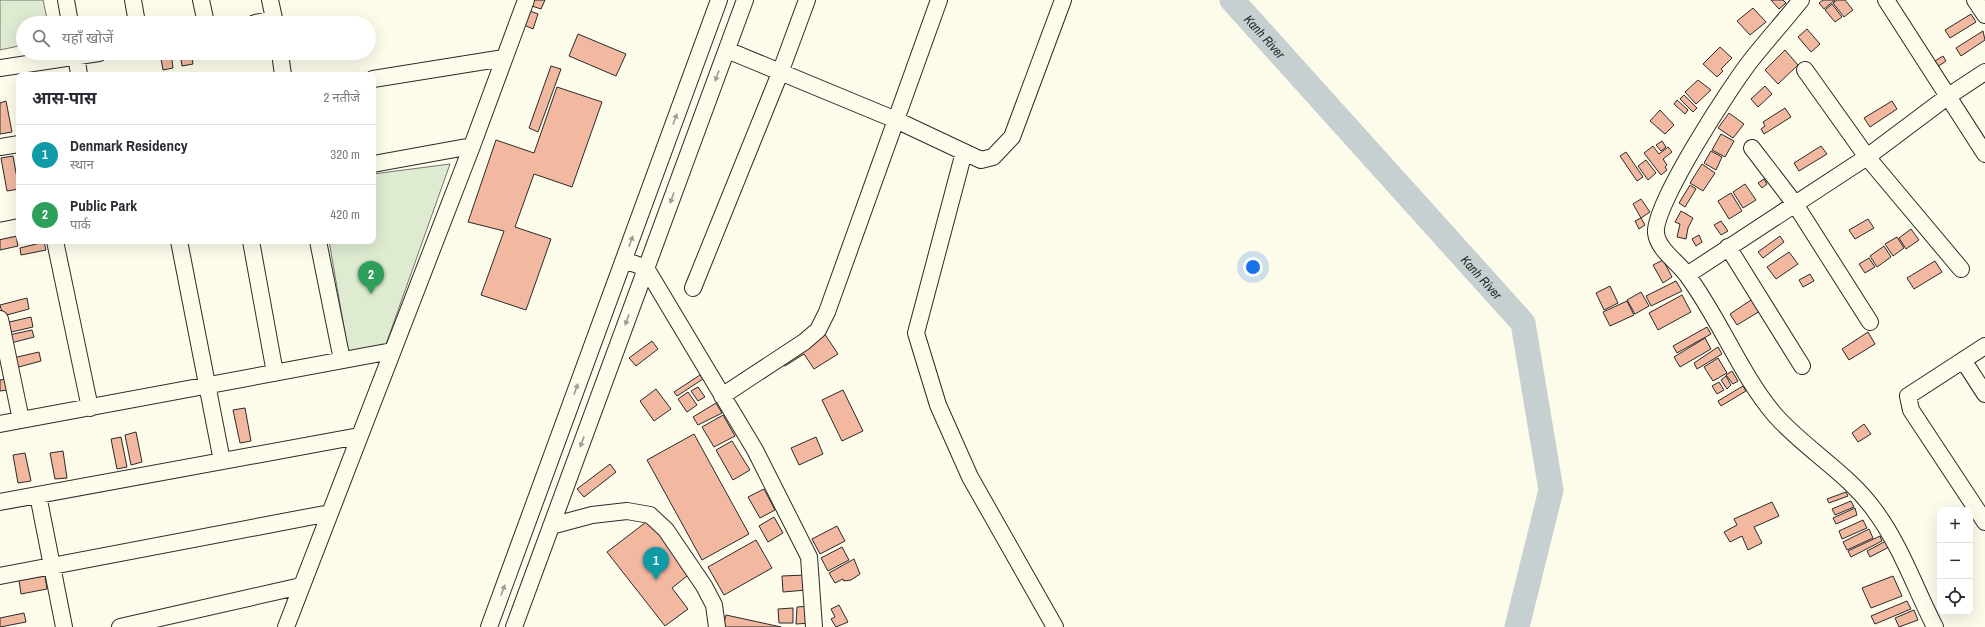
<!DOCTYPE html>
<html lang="hi">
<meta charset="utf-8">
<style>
:root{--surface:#fff;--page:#f2f2f3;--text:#2b2b33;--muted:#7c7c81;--line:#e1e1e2;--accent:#7c3aed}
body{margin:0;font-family:"Archivo Narrow","Noto Sans Devanagari",sans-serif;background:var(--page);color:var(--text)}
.controls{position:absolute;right:12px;bottom:12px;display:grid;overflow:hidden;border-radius:8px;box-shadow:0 4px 16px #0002}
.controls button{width:36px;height:36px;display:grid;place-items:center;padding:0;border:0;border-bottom:1px solid var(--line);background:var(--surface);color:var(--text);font:20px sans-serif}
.you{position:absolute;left:1253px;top:267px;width:14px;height:14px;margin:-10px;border:3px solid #fff;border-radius:50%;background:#1a73e8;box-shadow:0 0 0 6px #1a73e833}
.badge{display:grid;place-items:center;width:26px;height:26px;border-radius:50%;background:var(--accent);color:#fff;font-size:13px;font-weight:700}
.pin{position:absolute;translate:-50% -33px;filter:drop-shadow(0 1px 2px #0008)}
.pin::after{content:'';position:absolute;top:21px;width:14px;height:12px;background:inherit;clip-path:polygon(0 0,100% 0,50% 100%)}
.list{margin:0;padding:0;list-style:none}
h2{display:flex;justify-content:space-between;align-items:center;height:52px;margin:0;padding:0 16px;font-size:17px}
h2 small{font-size:13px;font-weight:400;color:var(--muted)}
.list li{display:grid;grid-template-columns:26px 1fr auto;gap:12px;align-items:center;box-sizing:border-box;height:60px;padding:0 16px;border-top:1px solid var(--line)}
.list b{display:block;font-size:15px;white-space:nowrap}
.list p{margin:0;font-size:13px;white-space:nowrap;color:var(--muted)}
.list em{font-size:13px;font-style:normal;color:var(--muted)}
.icon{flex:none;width:22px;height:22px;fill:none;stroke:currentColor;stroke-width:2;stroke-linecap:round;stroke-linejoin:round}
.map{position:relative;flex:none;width:1985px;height:627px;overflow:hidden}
.search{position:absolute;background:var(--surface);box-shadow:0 4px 16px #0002;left:16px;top:16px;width:360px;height:44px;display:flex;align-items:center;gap:10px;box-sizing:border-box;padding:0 14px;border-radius:22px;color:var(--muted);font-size:15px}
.panel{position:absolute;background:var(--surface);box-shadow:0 4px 16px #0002;left:16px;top:72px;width:360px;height:172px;border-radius:8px}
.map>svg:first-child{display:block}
</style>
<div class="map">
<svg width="1985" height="627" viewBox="0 0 1985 627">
<rect width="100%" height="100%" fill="#fdfbea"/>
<path fill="#deebd1" stroke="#74746e" d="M0,0H43L48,23H23V45L0,50Z
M450,164L385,347L349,356L329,241H373V174Z"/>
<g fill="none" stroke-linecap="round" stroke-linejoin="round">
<path stroke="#c7d0d0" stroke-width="25" id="s1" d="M1232,0L1523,323L1551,490L1517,627"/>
</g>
<path fill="#f2b8a0" stroke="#2b2b2b" d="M531,0H545L541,9L529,5Z
M1771,0H1783L1786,3L1779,9Z
M1823,0H1835L1824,9L1819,3Z
M1837,0H1845L1853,10L1844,17L1833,3Z
M1832,4L1842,17L1835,22L1825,10Z
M1753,8L1766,22L1750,35L1737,21Z
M530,11L538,14L533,29L524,25Z
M1971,14L1976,22L1950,38L1945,30Z
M1807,29L1820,44L1811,52L1798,37Z
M1983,31L1985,40L1961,56L1956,48Z
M578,34L626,54L616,76L569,56Z
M1720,47L1732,58L1721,69L1723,71L1717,77L1703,64Z
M1785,50L1798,65L1778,84L1765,70Z
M160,53H171L173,68L163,70Z
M180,53H191L193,64L182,66Z
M1943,56L1946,61L1933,70L1930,64Z
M551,66L561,69L538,132L529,128Z
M1698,80L1711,90L1696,104L1685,92Z
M1765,86L1772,94L1758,107L1751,99Z
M557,87L602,102L572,187L534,174L515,227L551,239L526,310L481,295L504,231L468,222L496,140L534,153Z
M1684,95L1697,108L1693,112L1680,99Z
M1677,100L1688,110L1685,114L1674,104Z
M6,101L12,132L0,134V103Z
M1892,101L1897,109L1870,127L1864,118Z
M1785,108L1791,117L1764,134L1761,129L1765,126L1763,122Z
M1660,110L1674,125L1665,134L1650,121Z
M1729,113L1744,124L1733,138L1718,128Z
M1721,134L1734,141L1725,157L1712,150Z
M1662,141L1666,147L1661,151L1656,145Z
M1653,146L1659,154L1668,147L1672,152L1663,159L1667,165L1665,167L1667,170L1661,175L1644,153Z
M1821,146L1827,154L1799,171L1794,163Z
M1711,151L1722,157L1716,170L1704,163Z
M1626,152L1643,177L1637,181L1620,156Z
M13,156L19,189L7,191L1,158Z
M1646,160L1656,173L1648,180L1638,166Z
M1702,164L1715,173L1703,191L1690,183Z
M1764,179L1767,184L1762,188L1758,183Z
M1745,184L1756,200L1743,208L1733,192Z
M1690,185L1696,189L1685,207L1679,203Z
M1731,193L1742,211L1729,219L1718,201Z
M1641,199L1650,212L1641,218L1633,204Z
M1681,211L1693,218L1688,228L1686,239L1677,237L1680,224L1675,222Z
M1641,218L1645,225L1639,229L1635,221Z
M1868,219L1874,228L1855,239L1849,230Z
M1721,221L1728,231L1721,235L1714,225Z
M1911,229L1919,240L1906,249L1899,238Z
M1699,235L1702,242L1696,246L1692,239Z
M16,236L18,246L0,250V239Z
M1780,236L1784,242L1763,258L1758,252Z
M1897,237L1904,248L1893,256L1885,244Z
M44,242L46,250L21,255L20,248Z
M1884,246L1891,257L1877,267L1870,256Z
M1789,252L1798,264L1776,279L1767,267Z
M1869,258L1875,267L1865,273L1859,264Z
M1663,260L1672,277L1663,283L1653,265Z
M1935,261L1942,272L1914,289L1907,278Z
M1810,274L1814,281L1803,287L1799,280Z
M1676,281L1682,291L1651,306L1646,296Z
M1610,286L1618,303L1604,310L1596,293Z
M1641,292L1649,306L1635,314L1627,300Z
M1682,295L1691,312L1658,330L1649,313Z
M1757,296L1765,308L1737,325L1730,314Z
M27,298L29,309L3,316L0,305Z
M1627,301L1634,315L1610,326L1603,312Z
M31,317L33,327L7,333L5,323Z
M818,324L838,354L814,369L804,354L785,366L776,361Z
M1707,327L1711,334L1677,353L1673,346Z
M32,330L34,337L11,343L9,335Z
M1868,332L1875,344L1849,360L1842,349Z
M1705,338L1711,349L1680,367L1674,357Z
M652,341L658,349L636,366L629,358Z
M1718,347L1722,354L1697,369L1694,363Z
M39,352L41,361L15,368L13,358Z
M1718,358L1727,373L1713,381L1704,367Z
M1732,371L1738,381L1733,384L1726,375Z
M700,375L703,379L677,396L674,392Z
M1726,376L1731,385L1727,389L1721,380Z
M6,379L8,390L0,391V380Z
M1719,382L1724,390L1717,394L1712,386Z
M1743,386L1746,391L1721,406L1718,401Z
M698,387L705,397L698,401L691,391Z
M656,389L671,409L654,421L640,401Z
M843,390L863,431L842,441L822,400Z
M688,392L697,405L687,412L678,399Z
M716,403L722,413L698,425L693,417Z
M245,408L251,441L240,443L233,410Z
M723,415L735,436L714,447L702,427Z
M1864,424L1871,434L1858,442L1852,433Z
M136,432L142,462L131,465L125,435Z
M694,434L749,534L702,560L647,460Z
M121,437L127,467L117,469L111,439Z
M816,437L823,454L799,465L791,448Z
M732,441L750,470L733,480L716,450Z
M63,451L67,478L55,479L50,453Z
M25,453L31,481L18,483L13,455Z
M610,464L616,472L584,497L577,489Z
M764,489L775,510L760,518L748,497Z
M1846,492L1848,496L1829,503L1827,499Z
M1851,501L1854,507L1835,515L1832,509Z
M1772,502L1779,516L1754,527L1762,543L1748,550L1742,536L1730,542L1724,532L1737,525L1734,519Z
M1855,508L1857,515L1836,524L1833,518Z
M774,517L783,533L768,542L759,526Z
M650,519L692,572L672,588L688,609L665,626L607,552Z
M1863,520L1867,528L1842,539L1839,531Z
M837,526L845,541L820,554L812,539Z
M1869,529L1873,538L1847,550L1843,542Z
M1880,536L1882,541L1851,557L1848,551Z
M756,540L772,568L724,595L708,567Z
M1886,541L1889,547L1870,557L1867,551Z
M842,547L849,560L828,571L821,558Z
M854,559L860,574L851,580L844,581L843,579L835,583L829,573Z
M806,575L807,590L783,592L782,576Z
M45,576L47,589L21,594L19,580Z
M1893,576L1902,596L1871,608L1862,588Z
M1907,601L1911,609L1875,624L1871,616Z
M839,605L848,622L836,627L831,619L835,617L831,609Z
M810,606L811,623L796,624L797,607Z
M793,608V623H779L778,609Z
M1914,610L1918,620L1899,627L1895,618Z
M24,613L26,622L0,627V618Z
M726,615L781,627H723Z"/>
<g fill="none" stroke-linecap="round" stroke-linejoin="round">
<defs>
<path id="minor" d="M66,0L70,23
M133,0L137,23
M201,0L206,23
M270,0L275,23
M1801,0C1785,20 1768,39 1752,59C1732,84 1653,205 1656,233C1658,250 1678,262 1687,275C1720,319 1740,374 1775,415C1806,450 1848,473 1875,511C1901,546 1915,588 1935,627
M1886,0L1985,154
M1975,0L1985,15
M255,23L274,19
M727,50L896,120L981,160L993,157L1012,137L1063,0
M76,53L79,75
M280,53L283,75
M0,68L99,53
M1805,70L1867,157L1961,269
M373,79L504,58
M0,147L19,144
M1752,148L1795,204L1870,322
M964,152L916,333L938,405L970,477L1055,627
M373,164L472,146
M0,231L19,227
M55,241L90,408
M179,241L222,461
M251,241L275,373
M318,241L342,360
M1728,247L1802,366
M624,260L646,268L755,450L809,557L814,627
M1687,275L1867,157L1947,97L1985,72
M693,288L780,73L807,0
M0,319L21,420
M1985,346L1908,396L1911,410L1985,522
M1963,360L1985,394
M722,396L804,342L818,330L827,312L939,0
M0,424L392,351
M38,495L64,627
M0,502L359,436
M551,526L592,515L627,511L650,515L666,530L704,586L714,605L717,627
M0,576L330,513
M120,627L301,586
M286,627L472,146L526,0
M489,627L719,0
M514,627L745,0"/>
</defs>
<use href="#minor" stroke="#2b2b2b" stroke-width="18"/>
<use href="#minor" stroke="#fdfbea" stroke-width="16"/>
</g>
<defs><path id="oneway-solid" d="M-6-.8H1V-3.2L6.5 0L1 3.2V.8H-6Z"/></defs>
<g fill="#9e9d94">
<use href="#oneway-solid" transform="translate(717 76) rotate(110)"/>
<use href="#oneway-solid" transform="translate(675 119) rotate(-70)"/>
<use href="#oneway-solid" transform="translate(672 198) rotate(110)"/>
<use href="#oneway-solid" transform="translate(631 241) rotate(-70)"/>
<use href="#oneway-solid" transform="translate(627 320) rotate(110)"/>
<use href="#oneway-solid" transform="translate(576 389) rotate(-70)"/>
<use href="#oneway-solid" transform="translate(582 442) rotate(110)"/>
<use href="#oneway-solid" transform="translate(503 590) rotate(-70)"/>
</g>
<g text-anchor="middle" stroke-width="3" stroke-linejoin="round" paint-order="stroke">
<g font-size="13" font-style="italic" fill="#2b2b2b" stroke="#fdfbea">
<text dy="5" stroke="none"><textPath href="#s1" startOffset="49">Kanh River</textPath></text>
<text dy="5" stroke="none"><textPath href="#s1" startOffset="373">Kanh River</textPath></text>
</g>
</g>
</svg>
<div class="controls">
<button>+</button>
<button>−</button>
<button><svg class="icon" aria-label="locate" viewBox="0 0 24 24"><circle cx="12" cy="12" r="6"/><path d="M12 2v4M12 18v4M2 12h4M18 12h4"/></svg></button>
</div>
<div class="you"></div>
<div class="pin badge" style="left:656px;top:580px;background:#0f9aa8">1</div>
<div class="pin badge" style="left:371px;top:294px;background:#2e9e5b">2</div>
<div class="search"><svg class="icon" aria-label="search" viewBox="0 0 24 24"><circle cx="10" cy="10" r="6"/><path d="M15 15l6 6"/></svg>यहाँ खोजें</div>
<section class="panel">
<h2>आस-पास<small>2 नतीजे</small></h2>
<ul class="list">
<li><span class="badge" style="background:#0f9aa8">1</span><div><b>Denmark Residency</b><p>स्थान</p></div><em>320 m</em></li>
<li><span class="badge" style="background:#2e9e5b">2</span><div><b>Public Park</b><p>पार्क</p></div><em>420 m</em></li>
</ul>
</section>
</div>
